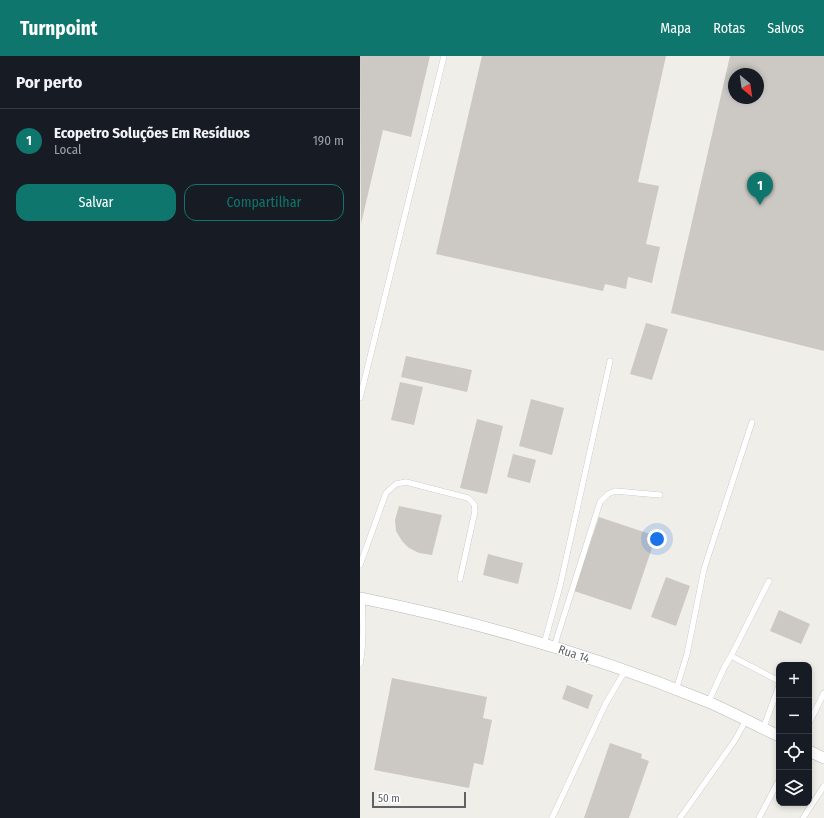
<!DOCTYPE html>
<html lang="pt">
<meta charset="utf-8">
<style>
:root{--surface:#171b24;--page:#242831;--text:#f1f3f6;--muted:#9ea1a6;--line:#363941;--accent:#0f766e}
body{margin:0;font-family:"Fira Sans Condensed",sans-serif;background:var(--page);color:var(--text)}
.controls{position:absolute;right:12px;bottom:12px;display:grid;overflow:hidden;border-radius:8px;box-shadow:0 2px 6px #0003}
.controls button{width:36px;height:36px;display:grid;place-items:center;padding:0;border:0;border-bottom:1px solid var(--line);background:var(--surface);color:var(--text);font:20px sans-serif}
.compass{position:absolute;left:368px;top:12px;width:36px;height:36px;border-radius:50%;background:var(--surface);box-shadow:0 2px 6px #0003;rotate:151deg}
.scale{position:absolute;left:12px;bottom:10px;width:94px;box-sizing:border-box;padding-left:4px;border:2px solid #5f6367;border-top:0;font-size:11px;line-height:14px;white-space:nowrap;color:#5f6367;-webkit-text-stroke:3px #fff;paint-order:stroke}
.you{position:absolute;left:297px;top:483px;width:14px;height:14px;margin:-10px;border:3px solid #fff;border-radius:50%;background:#1a73e8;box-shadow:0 0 0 6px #1a73e833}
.badge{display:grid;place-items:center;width:26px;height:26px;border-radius:50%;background:var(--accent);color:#fff;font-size:13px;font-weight:700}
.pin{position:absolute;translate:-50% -33px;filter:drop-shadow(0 1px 2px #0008)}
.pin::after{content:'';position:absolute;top:21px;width:14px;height:12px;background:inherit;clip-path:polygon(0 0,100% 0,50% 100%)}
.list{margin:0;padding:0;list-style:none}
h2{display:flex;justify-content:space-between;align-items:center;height:52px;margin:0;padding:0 16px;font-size:17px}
h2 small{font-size:13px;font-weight:400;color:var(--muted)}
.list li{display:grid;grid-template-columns:26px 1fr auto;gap:12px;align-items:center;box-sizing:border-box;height:64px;padding:0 16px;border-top:1px solid var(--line)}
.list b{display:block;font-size:15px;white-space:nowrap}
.list p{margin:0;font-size:13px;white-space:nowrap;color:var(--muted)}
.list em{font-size:13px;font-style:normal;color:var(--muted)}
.actions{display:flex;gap:8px;padding:12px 16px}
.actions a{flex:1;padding:9px 0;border:1px solid var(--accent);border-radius:12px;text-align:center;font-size:14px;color:var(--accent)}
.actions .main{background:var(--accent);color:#fff}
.icon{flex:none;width:22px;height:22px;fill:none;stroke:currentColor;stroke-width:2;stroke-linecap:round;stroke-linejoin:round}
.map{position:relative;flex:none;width:464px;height:762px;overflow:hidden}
header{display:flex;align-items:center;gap:24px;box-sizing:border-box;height:56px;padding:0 20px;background:var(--accent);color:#fff}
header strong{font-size:19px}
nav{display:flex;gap:22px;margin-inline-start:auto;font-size:14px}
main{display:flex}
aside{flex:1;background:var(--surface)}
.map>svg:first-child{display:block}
</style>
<header>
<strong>Turnpoint</strong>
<nav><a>Mapa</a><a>Rotas</a><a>Salvos</a></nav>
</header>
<main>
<aside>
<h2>Por perto<small></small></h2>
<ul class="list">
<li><span class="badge">1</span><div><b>Ecopetro Soluções Em Resíduos</b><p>Local</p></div><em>190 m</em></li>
</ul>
<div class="actions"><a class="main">Salvar</a><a>Compartilhar</a></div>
</aside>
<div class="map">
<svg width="464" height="762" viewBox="0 0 464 762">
<rect width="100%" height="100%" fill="#f0eee8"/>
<path fill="#ccc9c4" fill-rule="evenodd" d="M0,0H70L51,81L23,74L1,168Z
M122,0H306L278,126L299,130L286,188L300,191L292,227L268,221L266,233L245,228L243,235L76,198Z
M370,0H464V295L311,257ZM374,18H398V42H374Z
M286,267L308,273L292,324L270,318Z
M46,300L112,314L107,336L41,321Z
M40,326L63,331L54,369L31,364Z
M171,343L204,352L192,399L159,390Z
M117,363L143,370L127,438L100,432Z
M153,398L176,404L170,427L147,421Z
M39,450L82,459L72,499L59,497L49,492L42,485L36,475L35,464Z
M239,461L296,480L271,554L214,535Z
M128,498L163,507L158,528L123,519Z
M306,521L330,530L316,570L291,561Z
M419,554L450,568L441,588L410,575Z
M32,622L127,641L123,662L132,664L123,709L114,707L109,732L14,714Z
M207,629L233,639L228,653L202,643Z
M250,687L282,698L281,702L289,705L269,762H224Z"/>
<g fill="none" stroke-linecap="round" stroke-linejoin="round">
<defs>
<path id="service" d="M0,342L84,0
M0,509L26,437L36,428L46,426L108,442L114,448L115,455L100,523
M184,588L200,530L250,305
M194,591L240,446L248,438L255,435L300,439
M371,600L419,625
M0,608C4,586 3,565 2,542
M316,634L327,598L344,513L392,366
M348,647L364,612L371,600L409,525
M449,667L464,637
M403,673L419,630
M192,762L246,647L265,615
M320,762L375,684L386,664
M399,762L419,724
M443,762L464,730"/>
<path id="minor" d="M0,542C118,566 236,600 348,646C372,656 395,669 419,680
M449,695L464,702"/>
</defs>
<use href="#service" stroke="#b5b8bb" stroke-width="6"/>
<use href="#minor" stroke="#b5b8bb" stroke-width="12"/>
<use href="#service" stroke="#fff" stroke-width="5.5"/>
<use href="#minor" stroke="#fff" stroke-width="11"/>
</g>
<g text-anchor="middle" stroke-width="3" stroke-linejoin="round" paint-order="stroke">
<g font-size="12" fill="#5f6367" stroke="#fff">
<text transform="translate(214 598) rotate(19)" y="4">Rua 14</text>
</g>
</g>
</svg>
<div class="controls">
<button>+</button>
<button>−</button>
<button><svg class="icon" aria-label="locate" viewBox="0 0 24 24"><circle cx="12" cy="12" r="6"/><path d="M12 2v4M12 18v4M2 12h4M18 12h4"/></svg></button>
<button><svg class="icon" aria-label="layers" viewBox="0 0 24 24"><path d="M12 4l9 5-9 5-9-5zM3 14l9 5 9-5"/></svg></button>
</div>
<svg class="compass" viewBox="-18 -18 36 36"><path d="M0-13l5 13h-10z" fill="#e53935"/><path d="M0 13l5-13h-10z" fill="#9ea1a6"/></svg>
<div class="scale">50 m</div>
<div class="you"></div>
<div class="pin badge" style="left:400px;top:149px">1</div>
</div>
</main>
